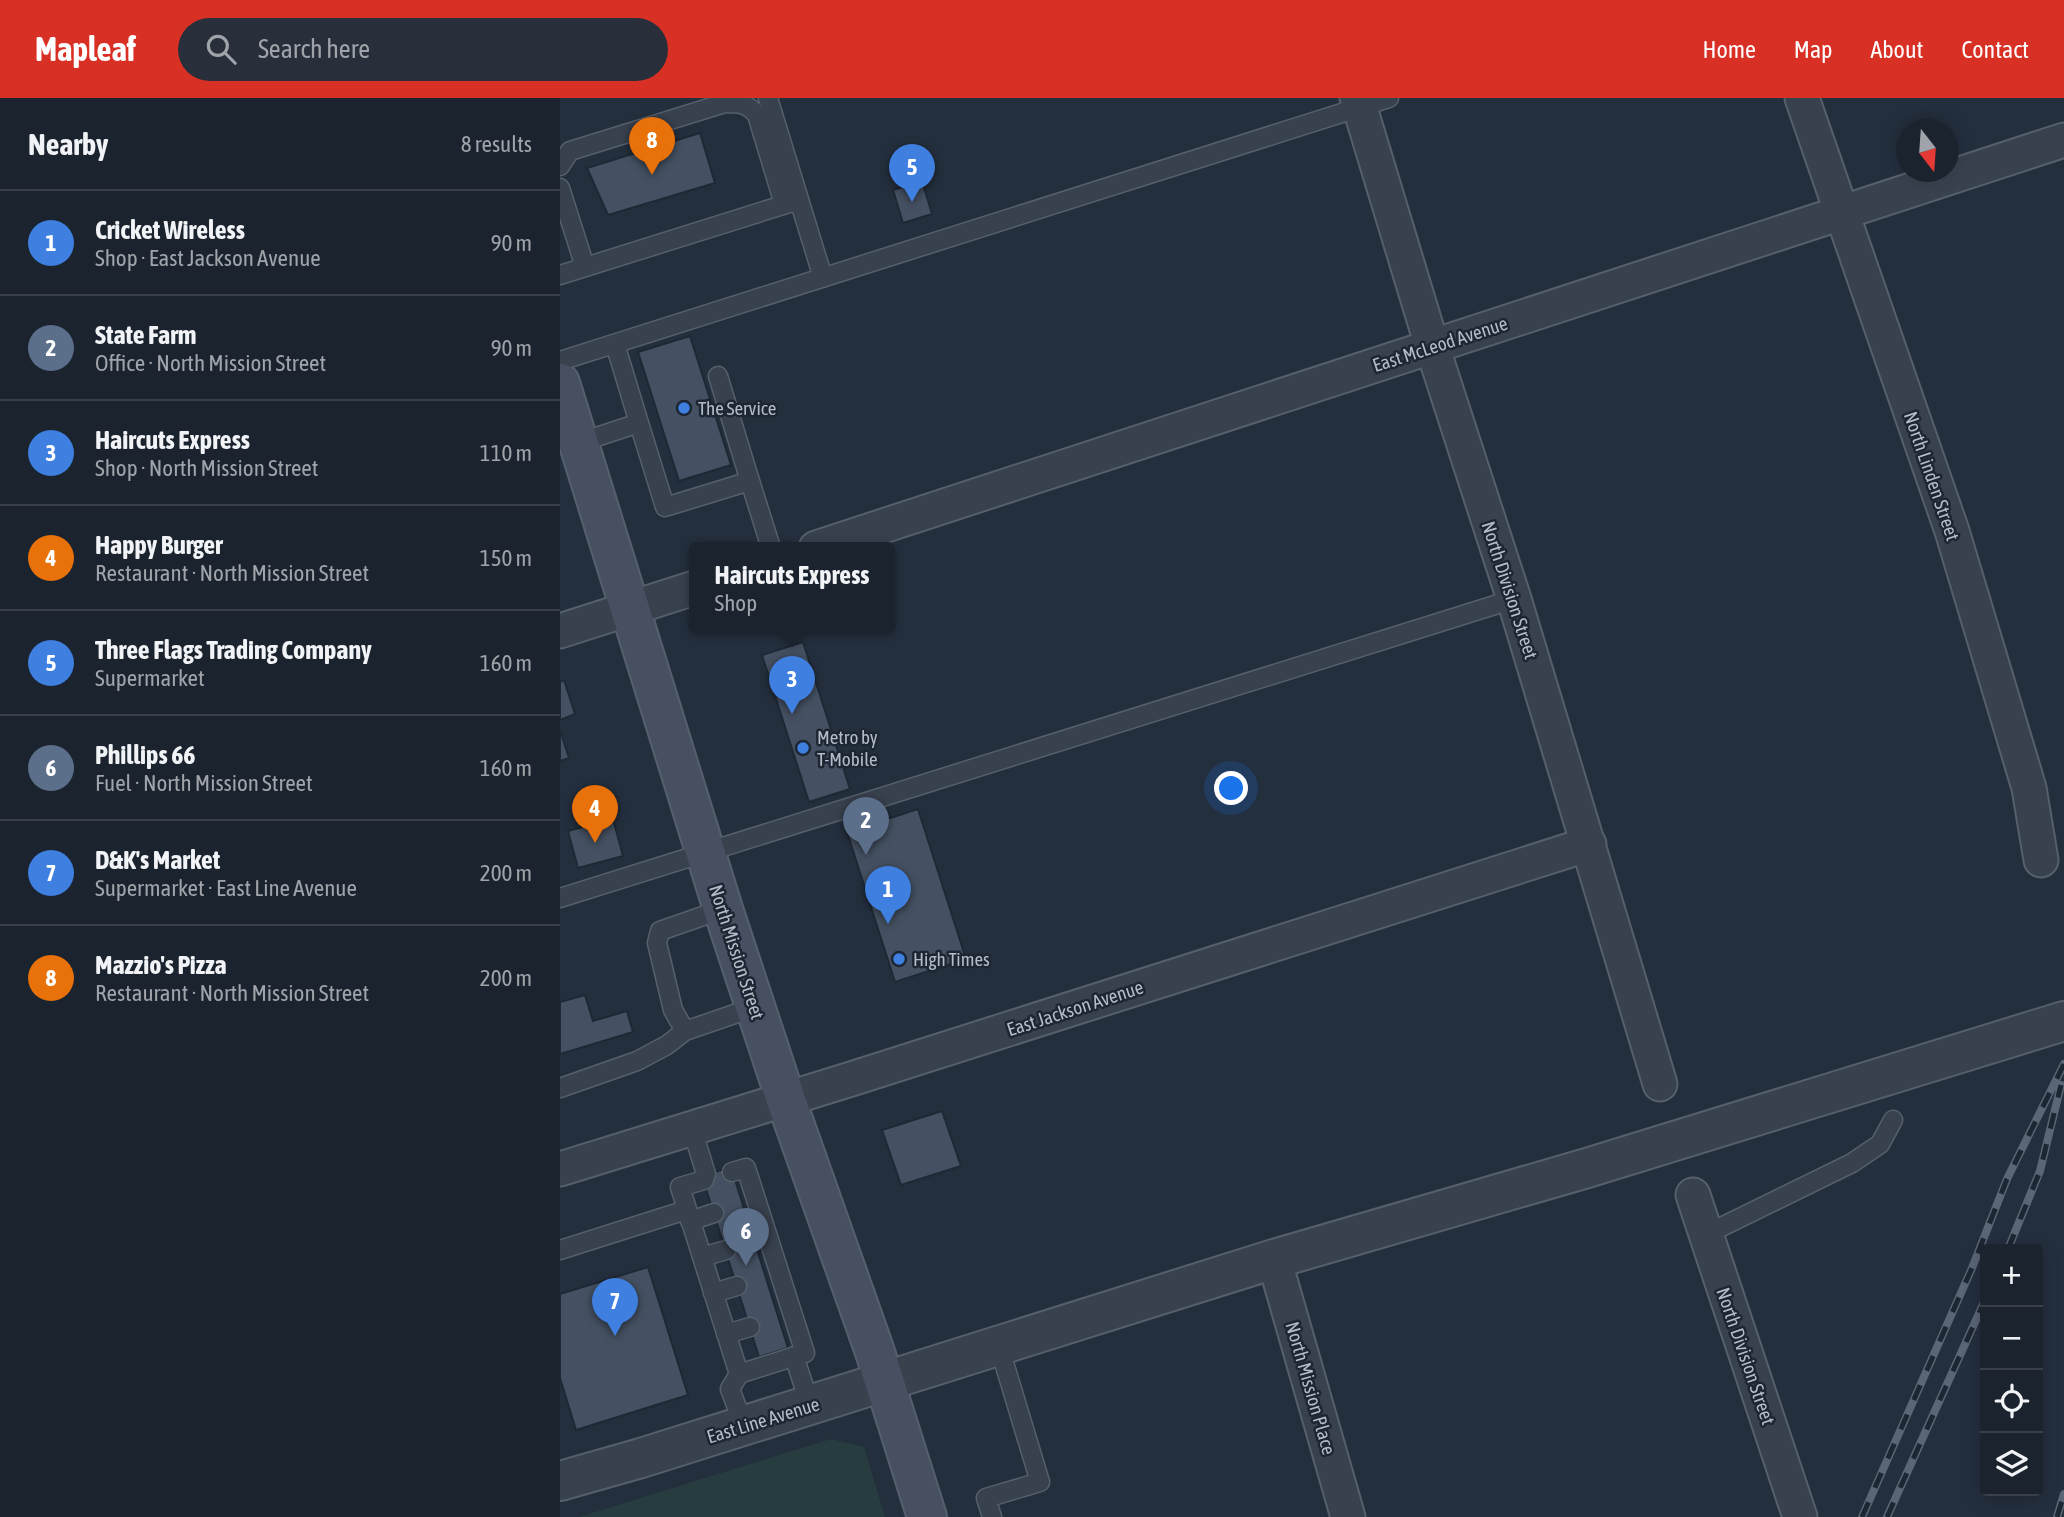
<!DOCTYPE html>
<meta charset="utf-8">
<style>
:root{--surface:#1b232e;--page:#282f3a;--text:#f1f3f6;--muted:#a0a4aa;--line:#39404a;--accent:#d93025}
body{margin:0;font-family:"Asap Condensed",sans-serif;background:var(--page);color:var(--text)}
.controls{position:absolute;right:21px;bottom:21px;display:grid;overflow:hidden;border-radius:7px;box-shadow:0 4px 18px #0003}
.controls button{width:63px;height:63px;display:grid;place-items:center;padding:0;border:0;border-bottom:2px solid var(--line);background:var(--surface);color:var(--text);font:35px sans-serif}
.compass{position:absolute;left:1336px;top:21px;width:63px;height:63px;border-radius:50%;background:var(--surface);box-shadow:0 4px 18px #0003;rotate:163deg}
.you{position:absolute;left:672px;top:691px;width:24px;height:24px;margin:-18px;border:5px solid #fff;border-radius:50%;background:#1a73e8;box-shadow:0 0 0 10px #1a73e833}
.badge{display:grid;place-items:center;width:46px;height:46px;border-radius:50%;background:var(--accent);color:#fff;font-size:23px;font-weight:700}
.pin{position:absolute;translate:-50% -58px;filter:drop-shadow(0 2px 4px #0008)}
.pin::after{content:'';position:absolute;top:37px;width:24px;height:21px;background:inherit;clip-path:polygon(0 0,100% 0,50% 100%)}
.popup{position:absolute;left:129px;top:444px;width:206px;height:91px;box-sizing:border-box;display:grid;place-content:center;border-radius:7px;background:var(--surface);filter:drop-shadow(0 2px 5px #0005);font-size:23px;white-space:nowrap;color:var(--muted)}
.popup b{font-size:26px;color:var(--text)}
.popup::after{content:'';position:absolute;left:50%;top:100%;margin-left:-14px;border:14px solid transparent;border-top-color:var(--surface)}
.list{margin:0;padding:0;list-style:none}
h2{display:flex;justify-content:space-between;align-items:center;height:91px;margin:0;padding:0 28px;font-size:30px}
h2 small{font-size:23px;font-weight:400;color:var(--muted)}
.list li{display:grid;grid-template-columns:46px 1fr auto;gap:21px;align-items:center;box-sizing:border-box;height:105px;padding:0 28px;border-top:2px solid var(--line)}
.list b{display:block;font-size:26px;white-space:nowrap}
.list p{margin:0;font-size:23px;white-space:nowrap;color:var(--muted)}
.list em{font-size:23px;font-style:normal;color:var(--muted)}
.icon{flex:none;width:38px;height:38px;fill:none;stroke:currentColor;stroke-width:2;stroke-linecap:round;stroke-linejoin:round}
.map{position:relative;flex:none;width:1504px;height:1419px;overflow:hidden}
header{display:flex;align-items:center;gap:42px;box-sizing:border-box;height:98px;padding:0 35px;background:var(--accent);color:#fff}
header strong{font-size:33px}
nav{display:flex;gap:38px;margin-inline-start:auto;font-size:24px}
.search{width:490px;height:63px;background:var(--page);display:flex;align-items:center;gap:18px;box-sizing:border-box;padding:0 24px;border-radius:38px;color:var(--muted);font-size:26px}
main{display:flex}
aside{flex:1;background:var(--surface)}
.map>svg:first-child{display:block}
</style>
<header>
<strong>Mapleaf</strong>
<div class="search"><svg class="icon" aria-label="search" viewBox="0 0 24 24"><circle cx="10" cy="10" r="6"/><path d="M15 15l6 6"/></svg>Search here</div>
<nav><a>Home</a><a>Map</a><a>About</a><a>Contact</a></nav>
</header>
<main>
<aside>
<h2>Nearby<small>8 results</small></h2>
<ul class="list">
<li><span class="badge" style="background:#3f7fe0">1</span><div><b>Cricket Wireless</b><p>Shop · East Jackson Avenue</p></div><em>90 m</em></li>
<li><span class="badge" style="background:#5c6f8a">2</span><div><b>State Farm</b><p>Office · North Mission Street</p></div><em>90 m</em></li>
<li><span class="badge" style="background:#3f7fe0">3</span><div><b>Haircuts Express</b><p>Shop · North Mission Street</p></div><em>110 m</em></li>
<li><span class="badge" style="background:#e8710a">4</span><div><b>Happy Burger</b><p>Restaurant · North Mission Street</p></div><em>150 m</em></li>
<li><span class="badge" style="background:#3f7fe0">5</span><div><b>Three Flags Trading Company</b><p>Supermarket</p></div><em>160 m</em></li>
<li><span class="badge" style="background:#5c6f8a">6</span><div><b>Phillips 66</b><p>Fuel · North Mission Street</p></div><em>160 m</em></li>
<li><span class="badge" style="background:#3f7fe0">7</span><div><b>D&amp;K's Market</b><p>Supermarket · East Line Avenue</p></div><em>200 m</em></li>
<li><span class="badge" style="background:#e8710a">8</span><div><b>Mazzio's Pizza</b><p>Restaurant · North Mission Street</p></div><em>200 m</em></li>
</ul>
</aside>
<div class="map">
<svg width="1504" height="1419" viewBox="0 0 1504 1419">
<rect width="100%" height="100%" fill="#242f3e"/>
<path fill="#263c3f" d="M271,1341L304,1349L325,1419H19Z"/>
<path fill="#455162" stroke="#1f2835" stroke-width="2" d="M140,35L155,85L48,117L27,70Z
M362,83L372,116L343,125L333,92Z
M130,238L171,367L119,383L78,254Z
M243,544L290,691L249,704L202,557Z
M4,582L15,616L0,622V584Z
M0,632L9,660L0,663Z
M358,711L406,861L335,884L287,734Z
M53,721L63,758L18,770L8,733Z
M25,897L33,923L67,913L73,934L0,956V904Z
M382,1013L401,1068L341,1087L322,1032Z
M171,1069L228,1250L199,1259L142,1078Z
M88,1169L128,1297L16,1332L0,1280V1196Z"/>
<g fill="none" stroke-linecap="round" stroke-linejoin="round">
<defs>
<path id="service" d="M208,0L263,180
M0,68L10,53L165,5C180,5 187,5 197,17L224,106
M0,90L25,169
M0,177L239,102
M55,246L79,325
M0,263L829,0
M158,278L190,383
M18,345L79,325L105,409L190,383L211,450
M0,800L954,501
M125,933L113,912L97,845L100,833L163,811
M0,990L77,963L107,947L125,933L195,909
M132,1031L146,1076
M172,1074L186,1070L245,1255L179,1276
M144,1082L120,1089L179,1276L170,1291L184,1328
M130,1123L154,1115
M1145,1137L1292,1065L1320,1046L1333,1022
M0,1152L126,1112
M142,1159L166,1152
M153,1195L177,1188
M166,1236L190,1229
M234,1258L250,1307
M432,1419L426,1400L480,1384L439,1248"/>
<path id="minor" d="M797,0L872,248L954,501L1100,986
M1242,0L1392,433L1469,690L1481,762
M256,450L1504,42
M0,533L134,490
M0,1071L288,982L1029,746
M1133,1097L1240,1419
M714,1161L788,1419"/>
<path id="tertiary" d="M0,1383L81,1360L714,1161L1027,1070L1504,923"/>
<path id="secondary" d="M0,285L163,811L226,1002L315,1254L367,1419"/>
</defs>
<use href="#service" stroke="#565f6c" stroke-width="21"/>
<use href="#minor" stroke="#565f6c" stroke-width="37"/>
<use href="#tertiary" stroke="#565f6c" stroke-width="42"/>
<use href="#secondary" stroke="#565f6c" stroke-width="42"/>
<use href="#service" stroke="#38414e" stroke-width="18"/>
<use href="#minor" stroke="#38414e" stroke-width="33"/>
<use href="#tertiary" stroke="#38414e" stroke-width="38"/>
<use href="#secondary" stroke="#465061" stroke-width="38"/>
<defs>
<path id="rail" d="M1448,1151L1480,1073L1501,987
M1302,1419L1412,1170L1447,1081L1504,966
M1327,1419L1425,1202
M1497,1419L1504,1396"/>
</defs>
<use href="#rail" stroke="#5a6575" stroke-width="8"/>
<use href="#rail" stroke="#1d2633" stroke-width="5" stroke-dasharray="16" stroke-linecap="butt"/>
</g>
<g fill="#3f7fe0" stroke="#1d2633" stroke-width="2.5">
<circle cx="124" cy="310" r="7"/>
<circle cx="243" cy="650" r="7"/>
<circle cx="339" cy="861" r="7"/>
</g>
<g text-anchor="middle" stroke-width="5" stroke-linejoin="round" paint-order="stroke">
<g font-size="19" fill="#b4bcc9" stroke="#1d2633">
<text transform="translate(880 246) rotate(-18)" y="7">East McLeod Avenue</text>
<text transform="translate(1372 378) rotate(71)" y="7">North Linden Street</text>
<text transform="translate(950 492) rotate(72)" y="7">North Division Street</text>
<text transform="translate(177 854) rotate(72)" y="7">North Mission Street</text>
<text transform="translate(515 910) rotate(-18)" y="7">East Jackson Avenue</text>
<text transform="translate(1186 1258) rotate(71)" y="7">North Division Street</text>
<text transform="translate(751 1290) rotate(74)" y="7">North Mission Place</text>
<text transform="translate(203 1322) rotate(-17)" y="7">East Line Avenue</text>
</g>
<g font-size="19" fill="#b4bcc9" stroke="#1d2633" text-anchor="start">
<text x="138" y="317">The Service</text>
<text x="257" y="646">Metro by<tspan x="257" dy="22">T-Mobile</tspan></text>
<text x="353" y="868">High Times</text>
</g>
</g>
</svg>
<div class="controls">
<button>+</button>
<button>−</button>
<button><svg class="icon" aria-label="locate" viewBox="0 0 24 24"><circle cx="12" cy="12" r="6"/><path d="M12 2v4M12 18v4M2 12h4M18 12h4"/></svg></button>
<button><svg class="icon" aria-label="layers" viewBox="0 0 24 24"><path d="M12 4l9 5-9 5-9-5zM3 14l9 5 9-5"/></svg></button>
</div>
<svg class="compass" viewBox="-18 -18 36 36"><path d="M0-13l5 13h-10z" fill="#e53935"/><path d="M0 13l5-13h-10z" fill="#a0a4aa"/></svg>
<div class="you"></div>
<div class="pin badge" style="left:328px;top:826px;background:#3f7fe0">1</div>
<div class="pin badge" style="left:306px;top:757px;background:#5c6f8a">2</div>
<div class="pin badge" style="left:232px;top:616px;background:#3f7fe0">3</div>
<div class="popup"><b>Haircuts Express</b>Shop</div>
<div class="pin badge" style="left:35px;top:745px;background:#e8710a">4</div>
<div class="pin badge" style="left:352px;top:104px;background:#3f7fe0">5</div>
<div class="pin badge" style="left:186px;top:1168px;background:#5c6f8a">6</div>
<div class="pin badge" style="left:55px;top:1238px;background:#3f7fe0">7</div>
<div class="pin badge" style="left:92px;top:77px;background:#e8710a">8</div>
</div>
</main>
